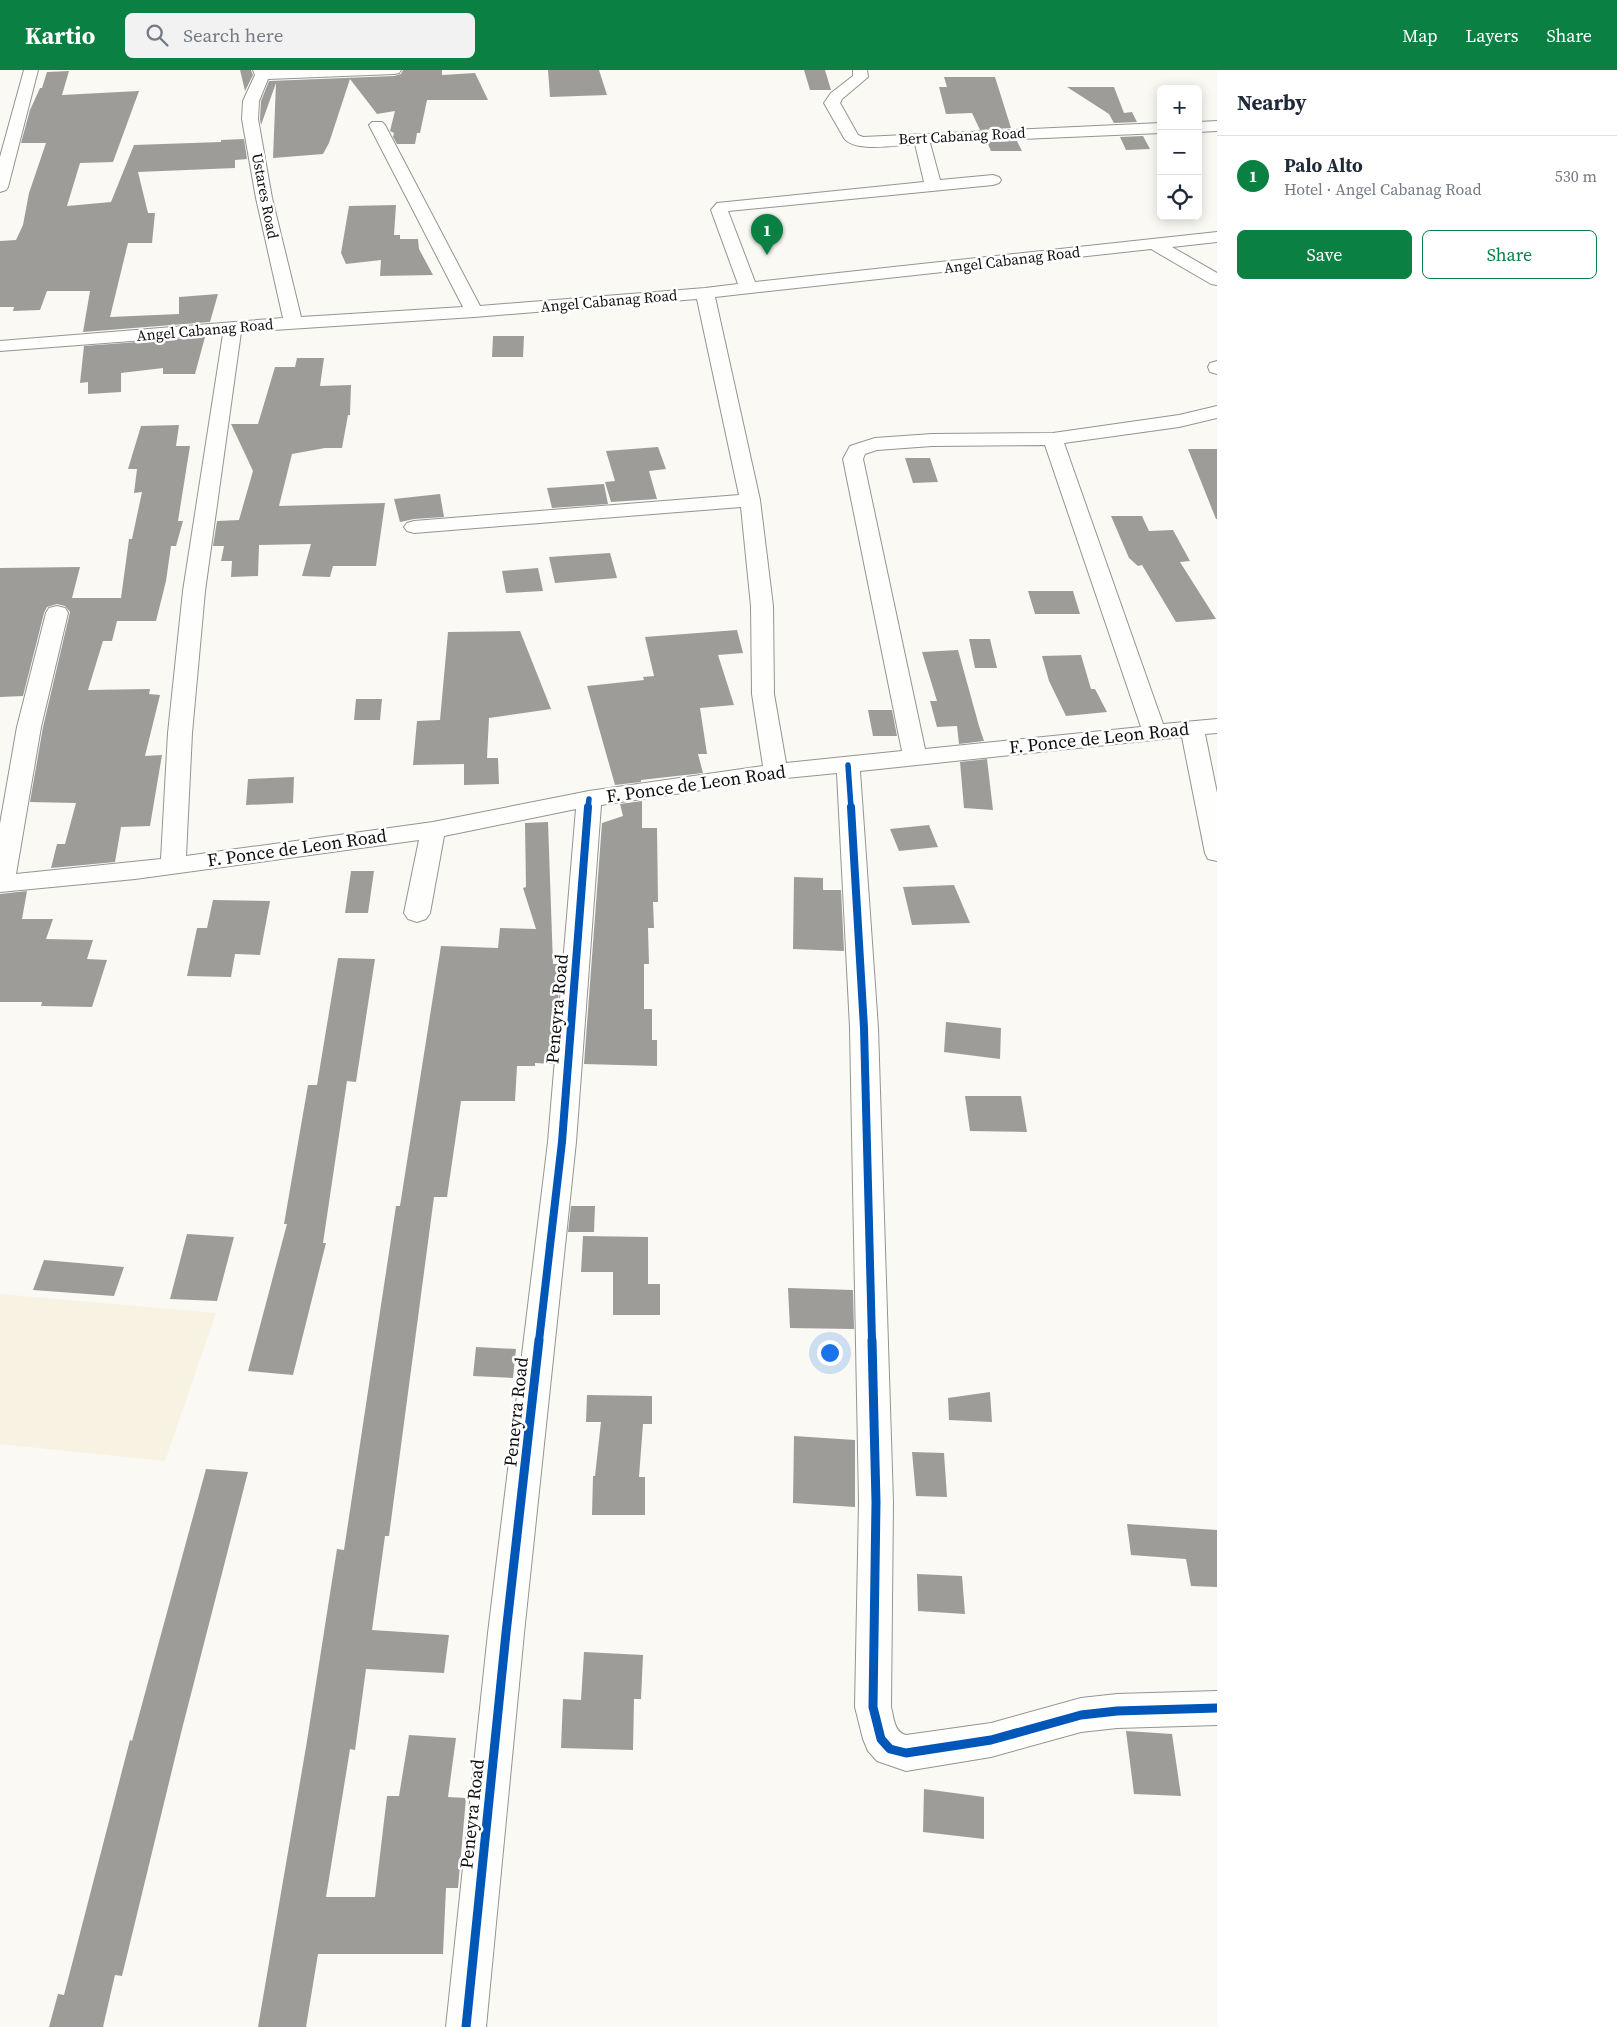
<!DOCTYPE html>
<meta charset="utf-8">
<style>
:root{--surface:#fff;--page:#f2f2f3;--text:#1f2937;--muted:#747a83;--line:#e0e1e3;--accent:#0b8043}
body{margin:0;font-family:"Source Serif 4",serif;background:var(--page);color:var(--text)}
.controls{position:absolute;right:15px;top:15px;display:grid;overflow:hidden;border-radius:8px;box-shadow:0 2px 12px #0003}
.controls button{width:45px;height:45px;display:grid;place-items:center;padding:0;border:0;border-bottom:1px solid var(--line);background:var(--surface);color:var(--text);font:25px sans-serif}
.you{position:absolute;left:829px;top:1282px;width:18px;height:18px;margin:-12px;border:4px solid #fff;border-radius:50%;background:#1a73e8;box-shadow:0 0 0 8px #1a73e833}
.badge{display:grid;place-items:center;width:32px;height:32px;border-radius:50%;background:var(--accent);color:#fff;font-size:16px;font-weight:700}
.pin{position:absolute;translate:-50% -41px;filter:drop-shadow(0 1px 2px #0008)}
.pin::after{content:'';position:absolute;top:26px;width:18px;height:15px;background:inherit;clip-path:polygon(0 0,100% 0,50% 100%)}
.list{margin:0;padding:0;list-style:none}
h2{display:flex;justify-content:space-between;align-items:center;height:65px;margin:0;padding:0 20px;font-size:21px}
h2 small{font-size:16px;font-weight:400;color:var(--muted)}
.list li{display:grid;grid-template-columns:32px 1fr auto;gap:15px;align-items:center;box-sizing:border-box;height:80px;padding:0 20px;border-top:1px solid var(--line)}
.list b{display:block;font-size:19px;white-space:nowrap}
.list p{margin:0;font-size:16px;white-space:nowrap;color:var(--muted)}
.list em{font-size:16px;font-style:normal;color:var(--muted)}
.actions{display:flex;gap:10px;padding:15px 20px}
.actions a{flex:1;padding:11px 0;border:1px solid var(--accent);border-radius:8px;text-align:center;font-size:18px;color:var(--accent)}
.actions .main{background:var(--accent);color:#fff}
.icon{flex:none;width:28px;height:28px;fill:none;stroke:currentColor;stroke-width:2;stroke-linecap:round;stroke-linejoin:round}
.map{position:relative;flex:none;width:1217px;height:1957px;overflow:hidden}
header{display:flex;align-items:center;gap:30px;box-sizing:border-box;height:70px;padding:0 25px;background:var(--accent);color:#fff}
header strong{font-size:24px}
nav{display:flex;gap:28px;margin-inline-start:auto;font-size:18px}
.search{width:350px;height:45px;background:var(--page);display:flex;align-items:center;gap:12px;box-sizing:border-box;padding:0 18px;border-radius:8px;color:var(--muted);font-size:19px}
main{display:flex}
aside{flex:1;background:var(--surface)}
.map>svg:first-child{display:block}
</style>
<header>
<strong>Kartio</strong>
<div class="search"><svg class="icon" aria-label="search" viewBox="0 0 24 24"><circle cx="10" cy="10" r="6"/><path d="M15 15l6 6"/></svg>Search here</div>
<nav><a>Map</a><a>Layers</a><a>Share</a></nav>
</header>
<main>
<div class="map">
<svg width="1217" height="1957" viewBox="0 0 1217 1957">
<rect width="100%" height="100%" fill="#faf9f4"/>
<path fill="#f7f2e1" d="M0,1224L216,1243L165,1391L0,1374Z"/>
<path fill="#9e9c99" d="M240,0H251L253,5L245,21Z
M403,0H442V5L475,3L488,30H427L420,63H417L415,74H397L393,67L394,63L390,61L395,41L377,44L350,9L329,73L323,84L273,88L276,13L261,55L260,49L261,31L269,11L394,6L401,4Z
M548,0H599L607,25L550,27Z
M804,0H825L831,20H810Z
M69,1L62,25L139,21L113,92L80,93L67,136L111,132L134,75L221,72V70L244,69L247,89L235,90V98L138,102L148,143H155L152,173H128L110,247L179,244V227L218,224L210,252L83,262L90,221H47L40,240L13,241L14,237H0V171L16,170L23,155L29,123L46,73H21L30,40L40,18H42L47,2Z
M944,7H995L1011,58L980,60L972,43L946,44L939,17H947Z
M1067,17H1114L1124,43L1132,42L1137,52L1114,53L1109,44Z
M1143,66L1150,79L1126,80L1120,67Z
M1017,71L1022,81H991L987,72Z
M396,135L394,165H400V169H418L419,179L433,205L380,206L381,190L346,194L341,183L349,136Z
M493,266H524L523,287H492Z
M205,267L195,304H163V298L121,303V322L88,324V312L80,313L84,276Z
M297,288H324L320,316L351,315L350,345H348L342,378H325L292,384L279,436L385,433L376,496H333L330,507L302,506L311,474L259,475L258,506L231,507L232,491H221L224,476H213L217,451L239,450L253,401L231,354H258L275,297H295Z
M179,355L176,376H190L178,451H183L176,476H171L166,511L156,551H117L112,571H103L88,620L150,619L149,624L160,625L145,686L162,685L150,756L121,757L115,792L51,798L57,774H65L76,733L30,732L43,657L70,542L65,536L57,534L47,537L44,543L23,626L0,627V498L80,497L72,528H121L129,469H132L142,422L134,423L137,399H128L141,356Z
M658,377L666,399L649,401L657,429L611,432L605,412L615,411L606,381Z
M1188,379H1217V449H1216Z
M905,388H930L938,412L913,413Z
M604,414L608,434L552,438L547,418Z
M440,424L444,447L414,449L400,452L394,429Z
M1111,446H1142L1149,461L1173,460L1190,491L1180,492L1216,549L1176,552L1142,495L1138,496L1129,488Z
M610,483L617,508L555,513L549,487Z
M538,498L543,521L506,523L502,501Z
M1028,521H1073L1080,544H1035Z
M737,560L743,583L718,585L734,635L700,638L707,684H698L703,703L641,710V712L615,715L587,616L644,610L643,607L654,606L645,567Z
M520,561L551,639L489,648L487,688H498L499,714L464,715V694L413,695L417,651L440,650L448,562Z
M969,569H990L997,598H975Z
M958,580L979,656L984,671L959,674L957,656L937,657L930,631H937L922,582Z
M1081,585L1091,619H1095L1107,642L1066,646L1049,611L1042,586Z
M356,629H382L380,650H354Z
M868,640H892L897,666H873Z
M987,689L993,740L964,738L960,692Z
M294,707L293,733L246,735L248,709Z
M642,731V758H657L658,832H653L654,858H648L649,894H644V939H652V970H657V996L584,994L602,753L623,746L620,734Z
M548,752L553,894H561L553,994L535,993V996H517L515,1031H461L447,1127H434L389,1466H385L372,1560L449,1565L444,1603L366,1599L355,1680L350,1679L326,1827H375L387,1726H399L409,1665L456,1668L448,1727L466,1728L458,1818H446L443,1884H318L306,1957H258L306,1677L337,1479L344,1480L396,1136H400L441,876L498,878L500,858L536,859L523,818L526,817L525,753Z
M929,755L938,777L899,781L890,759Z
M351,801H374L368,843H345Z
M794,807L823,808V820H841L844,881L793,879Z
M954,815L970,853L912,855L903,817Z
M27,821L22,849H53L46,869L93,870L87,889L107,890L92,937L41,936L42,932H0V824Z
M213,830L270,831L260,885L235,884L231,907L187,906L197,858H207Z
M338,888L375,889L356,1012L347,1011L323,1173H326L293,1305L248,1301L287,1154H284L308,1015H317Z
M946,952L1001,958L1000,989L944,982Z
M965,1026H1021L1027,1062L970,1061Z
M571,1136H595L594,1162H568Z
M187,1164L234,1167L217,1231L170,1229Z
M583,1166L648,1167V1214H660V1245H613V1202H581Z
M44,1190L124,1197L114,1226L33,1220Z
M788,1218L853,1220L854,1259L790,1258Z
M476,1277L516,1279L513,1308L473,1306Z
M990,1322L992,1352L949,1350L948,1328Z
M587,1325L652,1326V1354H643L639,1407H645V1445H592L593,1406H595L601,1352H586Z
M794,1366L855,1370V1437L793,1433Z
M912,1382L944,1383L947,1427L916,1426Z
M206,1399L248,1402L181,1663L122,1906L115,1905L103,1957H49L58,1924L64,1925L130,1670L132,1671Z
M1127,1454L1217,1460V1517L1191,1516L1186,1489L1131,1485Z
M917,1504L962,1506L965,1544L918,1541Z
M584,1582L643,1585L641,1629H634L633,1680L561,1678L563,1629L581,1630Z
M1126,1661L1172,1664L1181,1726L1134,1724Z
M924,1719L984,1727V1769L923,1762Z"/>
<g fill="none" stroke-linecap="round" stroke-linejoin="round">
<defs>
<path id="minor" d="M24,0H38L8,117L6,120L0,122V87Z
M253,0H401L399,3L394,4L268,9L259,31L258,49L272,128L301,247L463,237L369,55L372,52H382L385,55L480,236L705,218L738,214L711,140L717,133L924,112L915,74C898,75 854,83 844,68L824,33L831,23L853,6V0H867L868,7L842,29L840,33L858,65L863,67L1161,53V63L930,73L940,110L993,105L999,107L1001,110L999,113L993,115L728,141L755,212L1217,162V172L1172,177L1217,203V215L1211,214L1151,179L715,227L760,430L773,536L774,624L786,693L902,681L843,389L850,376L875,368L932,364L1053,363L1179,345L1217,336V348L1179,357L1064,373L1163,654L1217,649V663L1205,664L1217,723V791L1208,789L1205,783L1182,667L860,701L878,958L893,1432L891,1637C894,1648 894,1662 906,1665L991,1653L1081,1628L1117,1624L1217,1621V1655L1117,1658L1081,1662L991,1687L906,1701L877,1691L868,1681L863,1669L855,1637L859,1432L850,958L837,703L776,709L601,735L576,1072L524,1563L486,1957H446L488,1563L548,1072L576,739L444,766L430,843L426,849L417,852L408,849L404,843L419,770L135,809L0,822V754L17,657L46,543L49,538L57,536L65,538L68,543L41,657L16,804L161,789L168,663L183,521L223,264L0,281V271L283,248L256,128L242,49L243,31L255,5ZM697,229L739,425L414,451L407,453L404,457L407,461L414,463L741,437L751,536L752,624L763,696L589,721L433,752L186,786L192,663L205,521L241,262L474,247ZM1045,375L1141,657L925,679L863,389L865,384L877,380L932,376Z
M1217,51V61L1198,62V52Z
M1217,291V304L1210,302L1208,297L1210,293Z"/>
</defs>
<use href="#minor" stroke="#949492" stroke-width="2"/>
<use href="#minor" fill="#fefefd" fill-rule="evenodd"/>
<defs>
<path id="cycleway-far2" d="M848,695L851,738
M588,738L589,729"/>
<path id="cycleway-far1" d="M851,737L864,958L872,1271
M539,1271L562,1072L588,737"/>
<path id="cycleway" d="M872,1270L876,1432L873,1637L881,1669L890,1679L906,1683L991,1670L1081,1645L1117,1641L1217,1638
M466,1957L506,1563L539,1270"/>
</defs>
<use href="#cycleway-far2" stroke="#fff" stroke-width="8"/>
<use href="#cycleway-far1" stroke="#fff" stroke-width="11"/>
<use href="#cycleway" stroke="#fff" stroke-width="12"/>
<use href="#cycleway-far2" stroke="#0057b8" stroke-width="5.5"/>
<use href="#cycleway-far1" stroke="#0057b8" stroke-width="8"/>
<use href="#cycleway" stroke="#0057b8" stroke-width="9"/>
</g>
<g text-anchor="middle" stroke-width="5" stroke-linejoin="round" paint-order="stroke">
<g font-size="15" fill="#0e0e0e" stroke="#fff">
<text transform="translate(962 66) rotate(-3)" y="5">Bert Cabanag Road</text>
<text transform="translate(265 126) rotate(79)" y="5">Ustares Road</text>
<text transform="translate(1012 190) rotate(-7)" y="5">Angel Cabanag Road</text>
<text transform="translate(609 231) rotate(-5)" y="5">Angel Cabanag Road</text>
<text transform="translate(205 260) rotate(-5)" y="5">Angel Cabanag Road</text>
</g>
<g font-size="18" fill="#0e0e0e" stroke="#fff">
<text transform="translate(1099 668) rotate(-6)" y="6">F. Ponce de Leon Road</text>
<text transform="translate(696 714) rotate(-8)" y="6">F. Ponce de Leon Road</text>
<text transform="translate(297 778) rotate(-8)" y="6">F. Ponce de Leon Road</text>
<text transform="translate(557 939) rotate(-85)" y="6">Peneyra Road</text>
<text transform="translate(516 1342) rotate(-84)" y="6">Peneyra Road</text>
<text transform="translate(472 1744) rotate(-84)" y="6">Peneyra Road</text>
</g>
</g>
</svg>
<div class="controls">
<button>+</button>
<button>−</button>
<button><svg class="icon" aria-label="locate" viewBox="0 0 24 24"><circle cx="12" cy="12" r="6"/><path d="M12 2v4M12 18v4M2 12h4M18 12h4"/></svg></button>
</div>
<div class="you"></div>
<div class="pin badge" style="left:767px;top:185px">1</div>
</div>
<aside>
<h2>Nearby<small></small></h2>
<ul class="list">
<li><span class="badge">1</span><div><b>Palo Alto</b><p>Hotel · Angel Cabanag Road</p></div><em>530 m</em></li>
</ul>
<div class="actions"><a class="main">Save</a><a>Share</a></div>
</aside>
</main>
